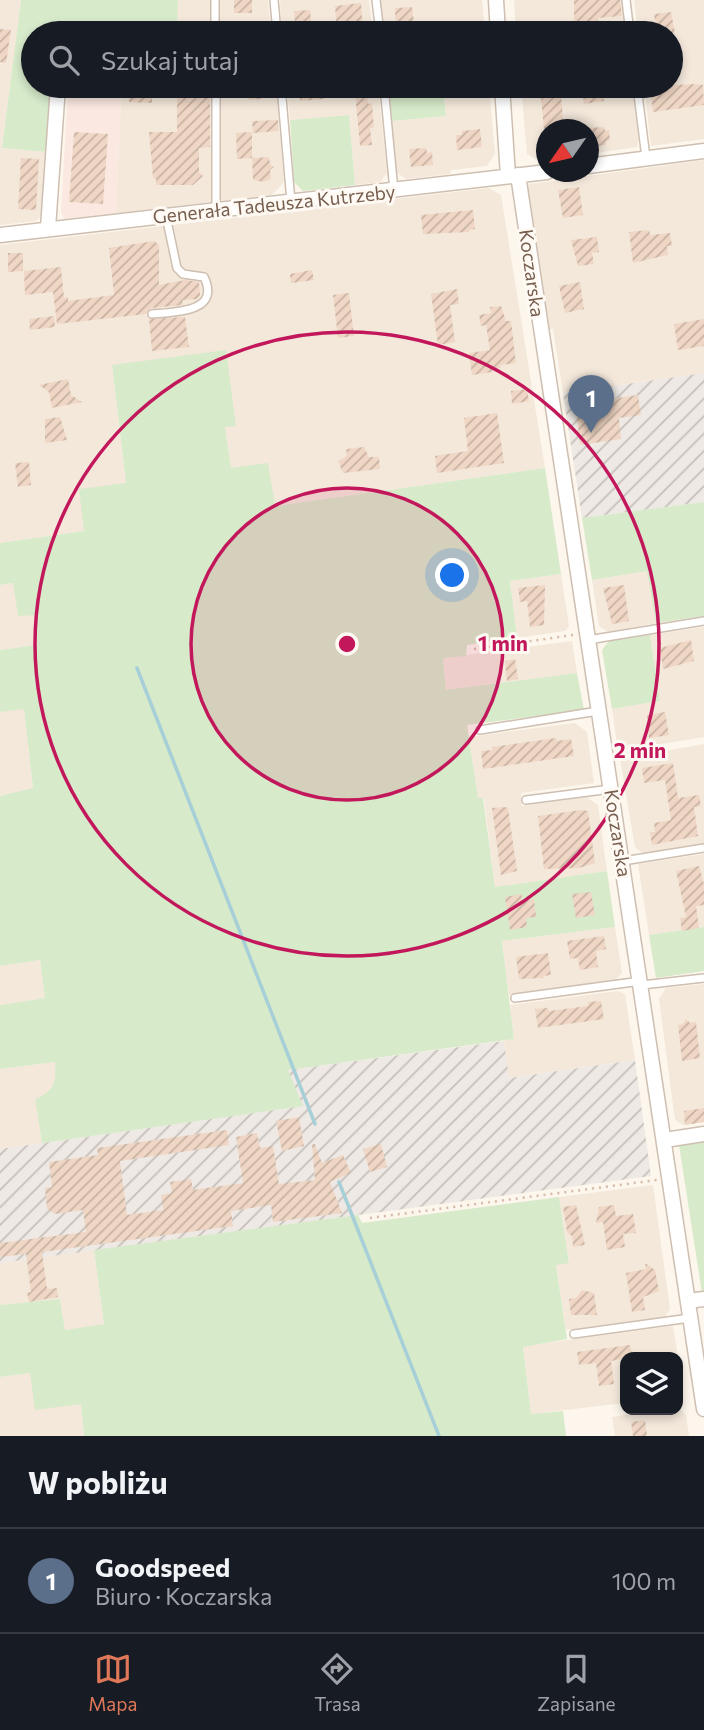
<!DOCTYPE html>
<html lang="pl">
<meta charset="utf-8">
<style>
:root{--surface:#171b24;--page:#242831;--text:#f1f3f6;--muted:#9ea1a6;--line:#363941;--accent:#df7858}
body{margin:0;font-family:Commissioner,sans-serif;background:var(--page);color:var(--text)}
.controls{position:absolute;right:21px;bottom:21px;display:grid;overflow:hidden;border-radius:14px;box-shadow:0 4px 10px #0003}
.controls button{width:63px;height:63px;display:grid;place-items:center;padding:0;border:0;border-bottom:2px solid var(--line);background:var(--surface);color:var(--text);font:35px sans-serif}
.compass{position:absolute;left:536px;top:119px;width:63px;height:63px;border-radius:50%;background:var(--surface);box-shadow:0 4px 10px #0003;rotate:236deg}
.you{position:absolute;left:453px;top:576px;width:24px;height:24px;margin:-18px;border:5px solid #fff;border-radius:50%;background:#1a73e8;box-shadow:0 0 0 10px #1a73e833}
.badge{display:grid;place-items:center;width:46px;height:46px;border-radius:50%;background:var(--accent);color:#fff;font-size:23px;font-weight:700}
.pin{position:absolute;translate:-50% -58px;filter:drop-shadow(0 2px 4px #0008)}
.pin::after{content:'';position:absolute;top:37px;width:24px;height:21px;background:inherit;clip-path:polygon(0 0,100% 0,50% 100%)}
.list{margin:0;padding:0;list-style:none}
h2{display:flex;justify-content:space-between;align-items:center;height:91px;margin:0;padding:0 28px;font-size:30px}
h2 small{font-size:23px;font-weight:400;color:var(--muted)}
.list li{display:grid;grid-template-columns:46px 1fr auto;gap:21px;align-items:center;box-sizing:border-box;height:105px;padding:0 28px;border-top:2px solid var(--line)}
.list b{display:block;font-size:26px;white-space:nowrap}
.list p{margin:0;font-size:23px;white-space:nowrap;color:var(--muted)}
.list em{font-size:23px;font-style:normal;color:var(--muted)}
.icon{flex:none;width:38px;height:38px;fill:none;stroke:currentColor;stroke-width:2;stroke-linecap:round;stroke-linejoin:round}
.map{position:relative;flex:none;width:704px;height:1436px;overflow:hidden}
.search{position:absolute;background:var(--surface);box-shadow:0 4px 10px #0003;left:21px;right:21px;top:21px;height:77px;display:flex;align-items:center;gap:18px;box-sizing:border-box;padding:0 24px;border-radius:38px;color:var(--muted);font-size:26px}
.sheet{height:196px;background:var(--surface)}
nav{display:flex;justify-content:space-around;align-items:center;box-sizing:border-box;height:98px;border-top:2px solid var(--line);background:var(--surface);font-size:19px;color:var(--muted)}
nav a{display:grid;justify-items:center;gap:4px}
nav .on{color:var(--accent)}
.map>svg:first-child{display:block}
</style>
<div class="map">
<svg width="704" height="1436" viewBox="0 0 704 1436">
<defs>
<pattern id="industrial-furrows" width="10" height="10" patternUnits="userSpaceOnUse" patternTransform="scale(1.75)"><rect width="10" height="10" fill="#eee9e4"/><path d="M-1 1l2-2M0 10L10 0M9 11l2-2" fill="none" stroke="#c6c0bb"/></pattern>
<pattern id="building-hatch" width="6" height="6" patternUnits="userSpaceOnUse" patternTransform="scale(1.75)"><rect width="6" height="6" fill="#f0d7c5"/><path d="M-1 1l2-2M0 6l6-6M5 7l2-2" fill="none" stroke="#c7b2a2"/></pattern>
</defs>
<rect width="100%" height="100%" fill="#fcf6ec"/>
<path fill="#f4e8db" d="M0,0H21L2,148L48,152L43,214L36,221L0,225Z
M178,0H268L271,33H177Z
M280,0H369L373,33H282Z
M380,0H482L485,33H383Z
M514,0H623L626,33H516Z
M634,0H704V139L651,146L644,86H671V33H638Z
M68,86H276L284,182L272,195L116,213L121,95L68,90Z
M287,86H378L387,173L380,182L355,185L349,115L290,120Z
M443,86H489L495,154L487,166L451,170L450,174L406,179L396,172L392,121L446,116Z
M521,86H633L639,136L637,147L589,154L588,130H546V159L537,160L527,154Z
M704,160V373L563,393L553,329H546L524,185Z
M489,188L501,195L545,468L275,506L231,469L225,427L236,425L112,366L126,484L84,531L0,543V245Z
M648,571L656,623L608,632L599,626L592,580Z
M561,574L569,626L565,631L517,638L510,581Z
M13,583L37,614V645L0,650V585Z
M704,627V737L618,751L612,709L660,701L650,635Z
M572,641L577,673L446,691L443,658Z
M24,708L33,789L0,796V712Z
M575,723L587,732L594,783L521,793L522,806L587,797L598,805L607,871L495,887L484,799H478L469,737Z
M704,744V843L642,853L635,847L620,759Z
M704,854V927L649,935L638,864Z
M615,927L622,973L616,980L509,995L502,941Z
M40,960L45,998L0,1005V966Z
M704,984V1122L683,1125L675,1120L659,999L666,988Z
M618,991L625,994L635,1060L508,1078L504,1041L514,1038L510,1005Z
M55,1062L56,1083L48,1094L35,1099L42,1143L0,1149V1069Z
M653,1185L670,1309L664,1318L566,1330L556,1264L569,1262L559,1197Z
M94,1250L104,1325L65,1330L60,1299L0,1305V1263Z
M673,1326L678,1357H625V1403L531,1414L523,1346Z
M30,1373L81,1404L84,1436H0V1377Z
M678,1407L686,1415L689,1436H615L612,1417Z"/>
<path fill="#fbe9e1" d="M68,90L121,95L116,213L64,219L61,211Z"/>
<path fill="url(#industrial-furrows)" d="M704,373V502L582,518L563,393Z
M504,1041L509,1078L635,1060L651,1176L0,1263V1149L302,1106L288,1070Z"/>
<path fill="#d7eaca" d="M21,0H178L177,33L55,30L54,33H33V86H51L48,152L2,148Z
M388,86H443L446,116L392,121Z
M349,115L355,185L303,191L294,182L290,120Z
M226,350L236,426L225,427L231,468L268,463L275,506L545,468L561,574L510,581L517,638L467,645L466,656L443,658L446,690L577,673L584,710L467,725L478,798H483L495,887L607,871L615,927L502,941L514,1039L288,1070L303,1106L42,1143L35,1099C55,1091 56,1082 55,1062L0,1069V1005L45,998L40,960L0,966V796L33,788L24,709L0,712V650L37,645V615L18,616L13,583L0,585V543L84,531L79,489L126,483L112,365Z
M704,502V616L656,623L647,571L592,580L582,518Z
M650,635L660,701L612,709L602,650L609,641Z
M704,927V971L656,978L649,935Z
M704,1140V1293H702L679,1145Z
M559,1197L569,1263L556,1265L567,1339L523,1347L531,1414L563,1411L566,1436H84L81,1404L35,1410L30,1373L0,1377V1305L60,1299L65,1330L104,1324L94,1250L358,1215L362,1223Z"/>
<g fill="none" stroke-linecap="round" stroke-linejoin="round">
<path stroke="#a7cfd7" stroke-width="3.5" d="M137,668L315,1124
M339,1182L439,1436"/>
</g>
<path fill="url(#building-hatch)" d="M234,0H252V13H234Z
M574,0H620L622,16L598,18L600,33H574Z
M361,3L363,31L337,33L335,6Z
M412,7L415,30L396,32L395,8Z
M310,10L312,33H296L294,11Z
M671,12L675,33H657L654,14Z
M0,29L11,30L6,63L0,62Z
M695,84L703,85L704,105L653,112L650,86Z
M130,86H152V103L129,102Z
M177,86H210V147L199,148V172L203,176L193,185H156V179L153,178L149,132H177Z
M248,86H261L262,99L249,100Z
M302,86H323L324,99L300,101L299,89Z
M582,86H602L604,101L584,104Z
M367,92L368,104L372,103L374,128H370L372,145L360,146L355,93Z
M561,95L564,130H544L541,97Z
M278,120V131L253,133L252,121Z
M604,127L605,131L609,130L610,140L606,141V145L589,147V128Z
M480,129L482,147L457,150L456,135H462V131Z
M74,132L108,134L103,204L69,202Z
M252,132V158L269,157L270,164L274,167L270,170L271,179L264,182L253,180L252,158L237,159L236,133Z
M426,148L427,153L432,152L433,165L411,167L409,149Z
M21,158L39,159L36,210L18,209Z
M579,187L583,215L563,218L558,190Z
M473,210L475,229L469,230V232L423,234L421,215Z
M649,230L650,235L670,233L672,246H667L668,255L633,263L629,232Z
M597,237L599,252L592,253L594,264L578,266L571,240Z
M154,241L159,245V285L185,280L199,282L200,295L197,299L183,300L182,305L151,308L146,314L57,324L53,292L25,295L24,271L61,267L64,298L68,297V301L114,295L109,248Z
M8,253H23V271L8,272Z
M312,270L314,280L291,283L290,274Z
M580,282L584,309L565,313L559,286Z
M457,289L459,304L450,305L455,342L438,345L431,294Z
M349,293L354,336L338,338L333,295Z
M501,306L506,321H511L516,363L500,365L501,368L492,369L493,372L472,375L469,353L490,350L486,325L481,326L479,315L491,313L490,307Z
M54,316L55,327L30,330L29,319Z
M185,317L189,347L152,351L149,319Z
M704,319V346L678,350L674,324Z
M68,379L71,395L82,402L52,408L49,392L39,385Z
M527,389L529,401L512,404L511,391Z
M638,395L641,415L619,418L621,439L580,445L575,404Z
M497,413L504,463L437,473L435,456L468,451L464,418Z
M60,417L67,440L45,443V419Z
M364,447L369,457H379L380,469L343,473L338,461L347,456L346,449Z
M29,462L31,485L18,487L15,463Z
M545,585L544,625L530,627L527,601L520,602L518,588Z
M624,585L629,621L612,624L603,588Z
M691,640L694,661L663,669L660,648Z
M515,659L518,679L507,681L505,661Z
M665,712L669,735L649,738L647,715Z
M556,738L557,741L571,739L574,756L483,769L481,751L493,750L492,747Z
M673,763L678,798L699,795L701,806L694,807L698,836L652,845L650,832H655L654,823L671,820L665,780L644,783L642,768Z
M504,807L508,808L517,871L501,875L492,808Z
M581,810L588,811L595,863L579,868L544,869L538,816Z
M699,866L704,884V905L696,906L699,928L682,931L680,918L686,917L676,871Z
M591,892L595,915L576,918L572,894Z
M521,894L523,901L534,899L536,917L526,918L527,927L510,930L505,897Z
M604,936L606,949L596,951L598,967L580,970L578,958L570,959L567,941Z
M548,953L551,975L543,976L544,978L519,979L516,957Z
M601,1001L604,1019L538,1028L535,1009L548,1008L549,1011L588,1006V1002Z
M686,1019L690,1023L696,1022L700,1058L682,1061L678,1025L683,1024Z
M704,1108V1122L685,1125L684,1111Z
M299,1117L304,1146L282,1151L276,1121Z
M227,1130L229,1145L120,1161L127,1215L163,1210L161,1195L172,1193L170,1182L191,1179L193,1190L243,1183L236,1137L257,1133L260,1148L273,1146L279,1184L315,1180L312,1144H315L322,1163L343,1155L351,1173L330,1182L342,1213L273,1222L271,1205L231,1211L233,1226L42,1252L47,1289L57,1288L58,1297L29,1302L27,1292H31L26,1254L0,1257V1243L86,1232L83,1210L55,1214L47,1209L45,1188L52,1187L49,1162L98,1155L97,1148Z
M381,1144L387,1167L370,1172L363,1149Z
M576,1205L585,1245L573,1247L572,1236L567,1232L563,1207Z
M614,1205L616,1216L633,1214L636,1233L623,1234L625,1247L607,1250L603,1222L596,1223L599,1207Z
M645,1263L655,1270L659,1291L643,1297L645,1310L632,1312L626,1273L646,1269Z
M582,1290L594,1293L597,1315H571L569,1299L576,1298Z
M630,1345L633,1357L611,1361L614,1384L599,1386L596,1363L579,1365L577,1352Z
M645,1420L647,1436H633L631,1422Z"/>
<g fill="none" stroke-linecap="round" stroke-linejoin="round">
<defs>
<path id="service" d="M215,0V33
M274,0L277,33
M376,0L380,33
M626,0L630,33
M216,86V210
M281,86L291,202
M384,86L394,191
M637,86L646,158
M152,314C176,312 221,312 204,277L183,274L177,268L166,216
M588,640L704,621
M480,730L598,711
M526,800L611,789
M623,861L704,848
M642,985L704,978
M515,998L641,981
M574,1334L690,1318"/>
<path id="minor" d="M496,0L498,33
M502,86L508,176
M588,166L704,151
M518,175L704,1409
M48,228L58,86
M0,235L547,172
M665,1140L704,1134
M688,1301L704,1299"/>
</defs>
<use href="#service" stroke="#cebfb1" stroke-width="10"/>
<use href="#minor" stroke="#cebfb1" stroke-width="17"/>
<path stroke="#d6baa7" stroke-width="2.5" stroke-dasharray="2 5" stroke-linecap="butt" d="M474,649L573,635
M370,1218L657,1180"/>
<use href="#service" stroke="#fff" stroke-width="7"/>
<use href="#minor" stroke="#fff" stroke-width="14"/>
</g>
<circle cx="347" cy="644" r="156" fill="#c2185b" fill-opacity=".12"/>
<g fill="none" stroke="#c2185b" stroke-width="3.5">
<circle cx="347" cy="644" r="156"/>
<circle cx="347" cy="644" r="312"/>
</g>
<g text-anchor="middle" stroke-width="6" stroke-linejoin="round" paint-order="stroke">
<g font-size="19" fill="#775e4f" stroke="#fefaf3">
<text transform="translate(274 204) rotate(-6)" y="7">Generała Tadeusza Kutrzeby</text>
<text transform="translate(532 273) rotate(82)" y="7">Koczarska</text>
<text transform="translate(618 833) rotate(81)" y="7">Koczarska</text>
</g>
</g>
<circle cx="347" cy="644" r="10" fill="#c2185b" stroke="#fefaf3" stroke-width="3.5"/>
<g font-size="21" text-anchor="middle" font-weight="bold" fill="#c2185b" stroke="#fefaf3" stroke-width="6" stroke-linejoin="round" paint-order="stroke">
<text x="503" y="651">1 min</text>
<text x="640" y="758">2 min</text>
</g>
</svg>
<div class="controls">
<button><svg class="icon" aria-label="layers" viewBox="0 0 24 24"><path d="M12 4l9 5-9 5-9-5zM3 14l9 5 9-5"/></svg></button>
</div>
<svg class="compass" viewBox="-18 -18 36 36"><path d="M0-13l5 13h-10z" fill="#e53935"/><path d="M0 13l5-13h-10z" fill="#9ea1a6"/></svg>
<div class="you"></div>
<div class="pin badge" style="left:591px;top:433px;background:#5c6f8a">1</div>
<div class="search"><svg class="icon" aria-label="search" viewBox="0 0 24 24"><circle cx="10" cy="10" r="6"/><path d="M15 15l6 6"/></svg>Szukaj tutaj</div>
</div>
<section class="sheet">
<h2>W pobliżu<small></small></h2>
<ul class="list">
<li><span class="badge" style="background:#5c6f8a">1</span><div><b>Goodspeed</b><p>Biuro · Koczarska</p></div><em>100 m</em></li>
</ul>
</section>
<nav>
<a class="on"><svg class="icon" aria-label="map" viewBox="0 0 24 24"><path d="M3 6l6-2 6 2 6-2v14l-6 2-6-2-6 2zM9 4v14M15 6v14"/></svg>Mapa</a>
<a><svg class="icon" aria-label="directions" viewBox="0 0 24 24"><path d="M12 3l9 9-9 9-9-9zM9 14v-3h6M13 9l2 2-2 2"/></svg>Trasa</a>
<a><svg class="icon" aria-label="saved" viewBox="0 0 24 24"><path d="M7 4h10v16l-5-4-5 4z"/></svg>Zapisane</a>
</nav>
